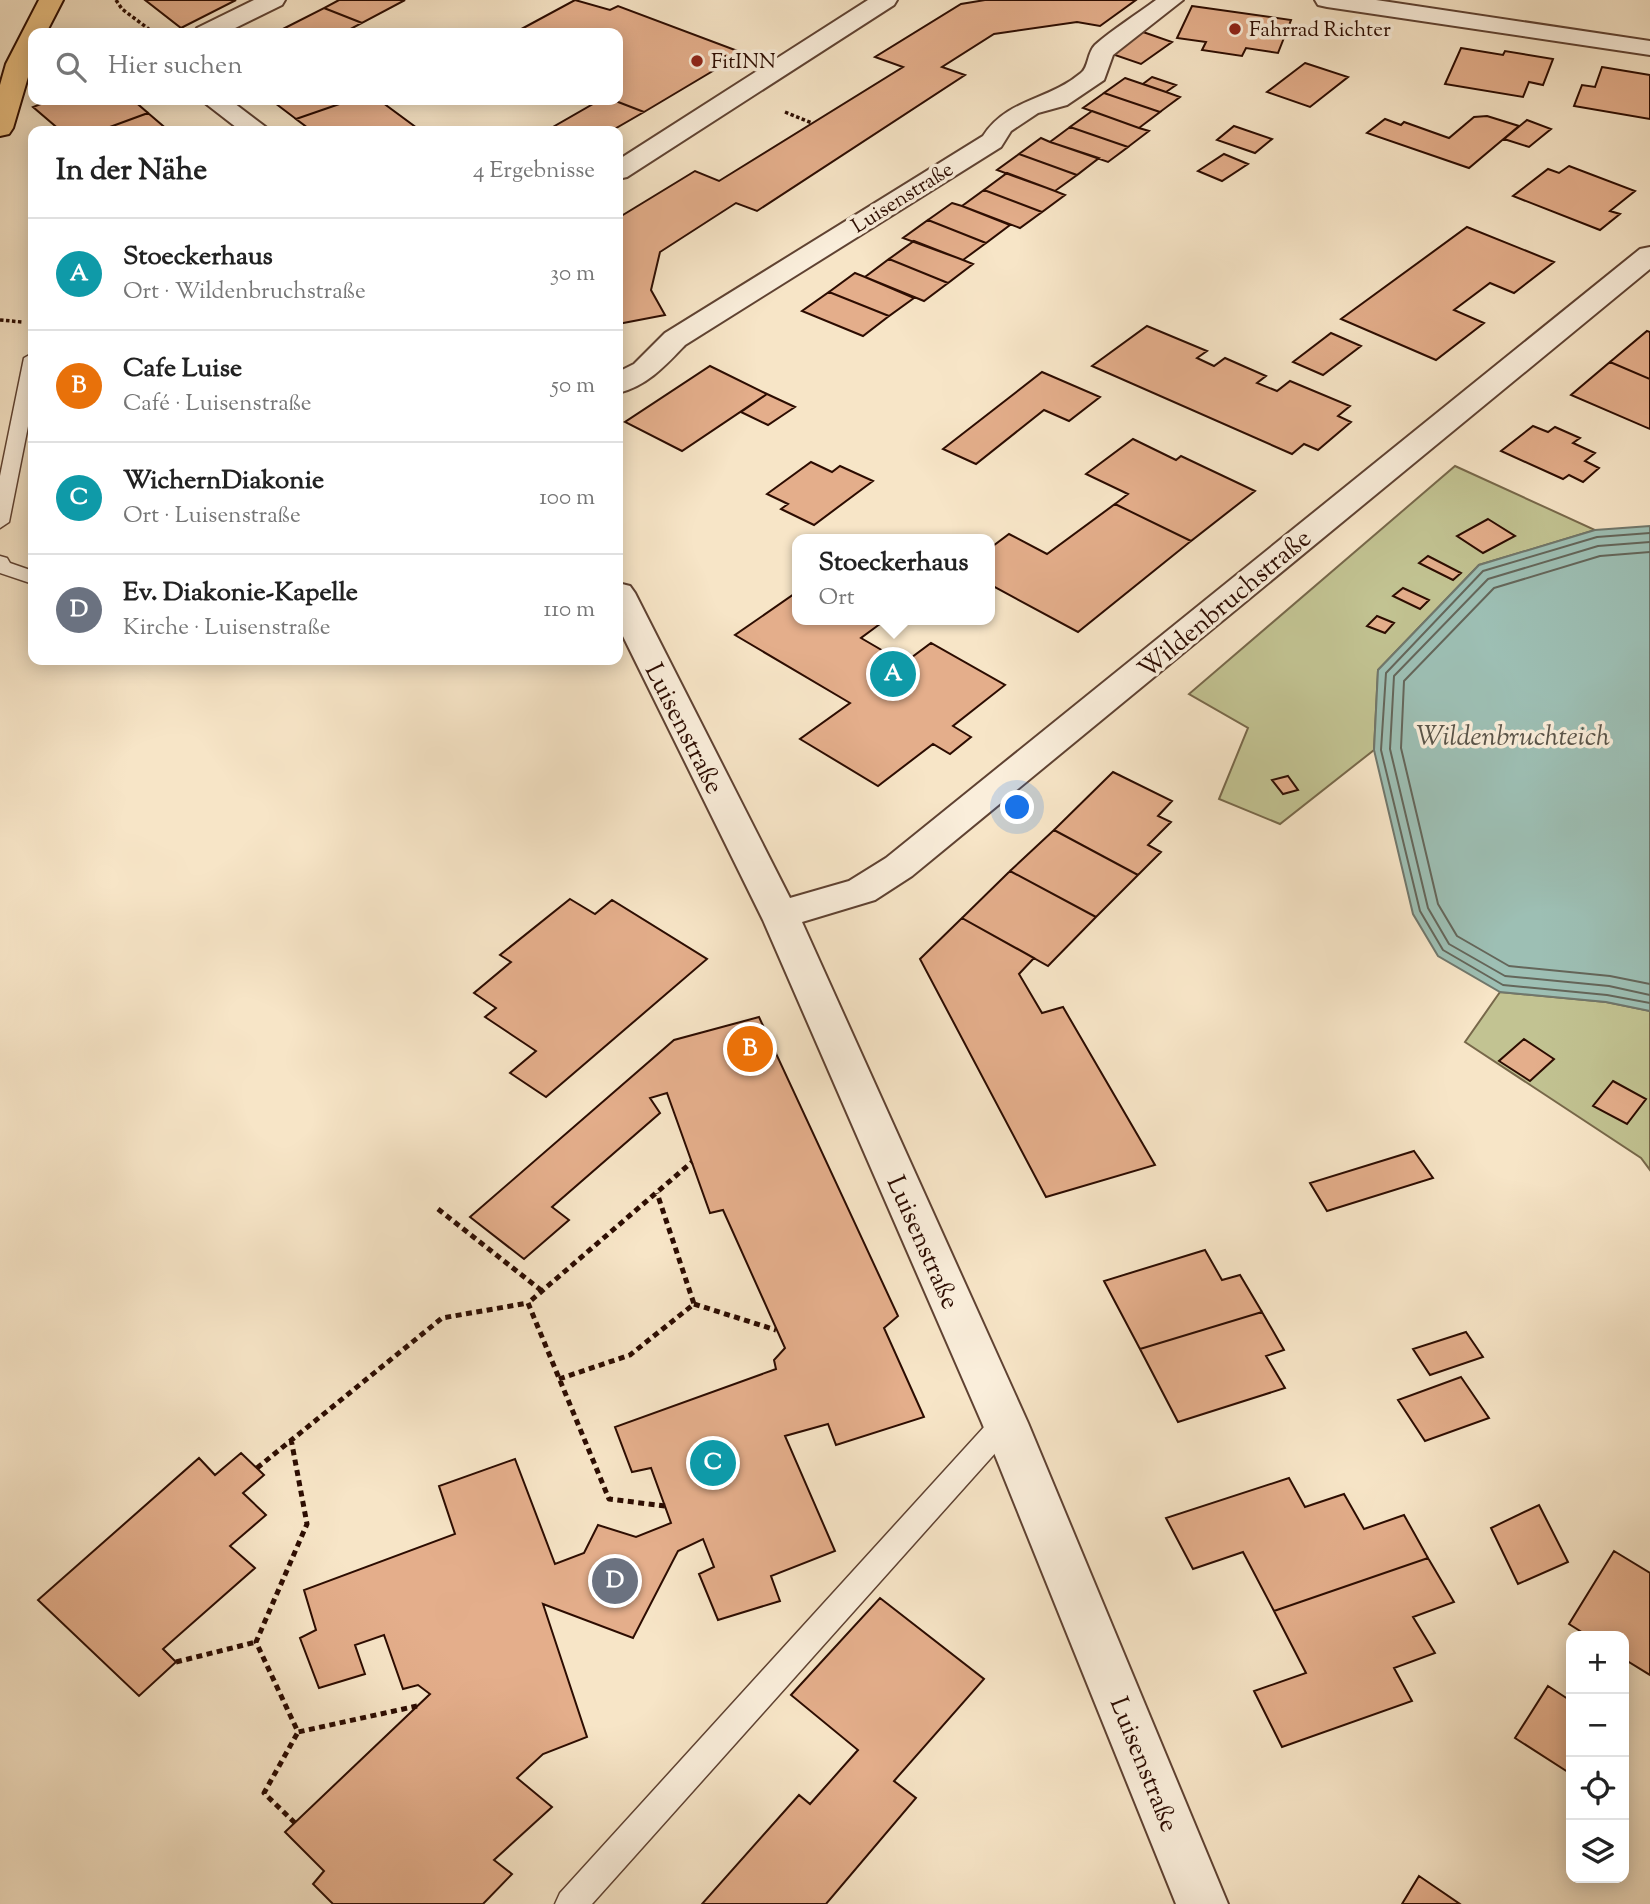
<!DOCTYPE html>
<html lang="de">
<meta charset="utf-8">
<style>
:root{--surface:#fff;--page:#f6f6f6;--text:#222;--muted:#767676;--line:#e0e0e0;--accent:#db2777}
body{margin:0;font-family:"Sorts Mill Goudy",serif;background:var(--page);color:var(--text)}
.controls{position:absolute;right:21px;bottom:21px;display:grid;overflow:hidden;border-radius:14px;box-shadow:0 4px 18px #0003}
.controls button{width:63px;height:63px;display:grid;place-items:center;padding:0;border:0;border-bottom:2px solid var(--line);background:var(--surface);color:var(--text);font:35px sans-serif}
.you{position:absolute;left:1018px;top:808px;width:24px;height:24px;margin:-18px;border:5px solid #fff;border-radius:50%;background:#1a73e8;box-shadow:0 0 0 10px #1a73e833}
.badge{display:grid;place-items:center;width:46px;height:46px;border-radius:50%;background:var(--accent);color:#fff;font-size:23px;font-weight:700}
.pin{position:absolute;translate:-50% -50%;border:4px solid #fff;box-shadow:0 2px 7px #0006}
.popup{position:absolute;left:792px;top:534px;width:203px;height:91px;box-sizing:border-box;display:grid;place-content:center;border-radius:14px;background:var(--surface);filter:drop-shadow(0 2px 5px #0005);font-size:23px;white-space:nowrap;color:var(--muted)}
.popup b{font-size:26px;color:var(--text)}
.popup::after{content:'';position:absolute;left:50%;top:100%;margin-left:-14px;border:14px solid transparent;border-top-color:var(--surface)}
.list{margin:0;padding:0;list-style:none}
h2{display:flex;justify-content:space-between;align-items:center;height:91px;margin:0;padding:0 28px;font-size:30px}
h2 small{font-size:23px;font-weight:400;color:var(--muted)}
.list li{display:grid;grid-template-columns:46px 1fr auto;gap:21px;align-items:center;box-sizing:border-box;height:112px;padding:0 28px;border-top:2px solid var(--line)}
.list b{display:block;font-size:26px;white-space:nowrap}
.list p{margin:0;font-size:23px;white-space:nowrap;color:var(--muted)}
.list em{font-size:23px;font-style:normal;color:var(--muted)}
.icon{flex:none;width:38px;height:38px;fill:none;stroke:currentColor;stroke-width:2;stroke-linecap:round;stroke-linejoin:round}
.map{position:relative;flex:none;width:1650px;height:1904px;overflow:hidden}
.search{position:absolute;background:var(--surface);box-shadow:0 4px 18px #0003;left:28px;top:28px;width:595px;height:77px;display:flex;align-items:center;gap:18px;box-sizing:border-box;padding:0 24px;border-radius:14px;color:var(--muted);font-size:26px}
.panel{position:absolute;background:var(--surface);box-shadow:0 4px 18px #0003;left:28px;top:126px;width:595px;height:539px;border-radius:14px}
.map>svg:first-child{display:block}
</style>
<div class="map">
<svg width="1650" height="1904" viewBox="0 0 1650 1904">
<rect width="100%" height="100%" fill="#f7e5c7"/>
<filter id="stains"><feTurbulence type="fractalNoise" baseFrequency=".00286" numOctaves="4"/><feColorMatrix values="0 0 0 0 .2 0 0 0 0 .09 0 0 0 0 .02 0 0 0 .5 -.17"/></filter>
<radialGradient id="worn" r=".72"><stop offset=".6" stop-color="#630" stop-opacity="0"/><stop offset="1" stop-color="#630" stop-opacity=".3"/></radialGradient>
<path fill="#c2c392" stroke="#77684a" stroke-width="2" d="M1455,466L1595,530L1479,565L1378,670L1374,750L1280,824L1219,799L1248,728L1189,694Z
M1500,992L1606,1002L1650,1011V1170L1641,1158L1465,1042Z"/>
<path fill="#9dbfb4" stroke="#70776c" stroke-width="2" d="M1650,526V1011L1606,1002L1500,992L1438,956L1413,914L1374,750L1378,670L1479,565L1595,530Z"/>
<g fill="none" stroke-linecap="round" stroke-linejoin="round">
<path stroke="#64665a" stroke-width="2" d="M1650,533L1597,537L1483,571L1386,673L1381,750L1420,911L1443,950L1503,985L1607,995L1650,1003
M1650,542L1598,546L1488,579L1394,676L1390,749L1428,908L1449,944L1505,976L1609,986L1650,995
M1650,552L1600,556L1494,588L1404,681L1401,748L1438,904L1457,936L1509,966L1610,976L1650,984"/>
</g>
<path fill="#e4ae8b" stroke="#2c0c01" stroke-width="2" d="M145,0H236L181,28Z
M339,0H405L362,23L324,8Z
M575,0L610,10L618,6L743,53L644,112L613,100H618V33H514Z
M985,0H1136L1100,26L1077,22L994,34L942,67L965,75L757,211L736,203L660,252L651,290L665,315L618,324V218L695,171L719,181L903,67L875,57L961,4Z
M1192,6L1291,20L1278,53L1246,48L1242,56L1202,50L1206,42L1177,38Z
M324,8L362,23L343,33H275Z
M1143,32L1172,42L1141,64L1112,54Z
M1461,48L1503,55L1505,51L1553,59L1543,85L1529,82L1523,97L1445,84Z
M1305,63L1348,77L1310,107L1267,92Z
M1602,67L1650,75V119L1574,106L1582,85L1595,87Z
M1152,77L1176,85L1166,92L1143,84Z
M1125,78L1166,92L1180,97L1160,112L1104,93Z
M1104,93L1160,112L1139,128L1083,108Z
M51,100H133L148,113L99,131H61L33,107Z
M271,100H351L296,119Z
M351,100H379L421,131H312L296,119Z
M600,100H613L644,112L611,131H546Z
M1092,111L1139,128L1149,131L1128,147L1070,127Z
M148,113L169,131H99Z
M1487,116L1519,126L1469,168L1367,133L1385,119L1401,125L1404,122L1449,138L1474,117Z
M1527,120L1551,129L1529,147L1504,139Z
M1234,126L1272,139L1255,153L1217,140Z
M1070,127L1128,147L1108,162L1050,142Z
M1041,138L1050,142L1099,158L1077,175L1019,154Z
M1019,154L1077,175L1055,191L997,170Z
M1224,154L1248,164L1222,181L1198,171Z
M1569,166L1635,191L1610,211L1620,214L1600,230L1513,196L1548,169L1559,173Z
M1007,173L1055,191L1065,195L1042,212L984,190Z
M984,190L1042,212L1020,228L962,206Z
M952,203L962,206L1010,225L986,243L928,220Z
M928,220L986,243L963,260L903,238Z
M1467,227L1554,262L1514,293L1490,283L1454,310L1484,323L1436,360L1341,319Z
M914,241L963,260L973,264L948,283L889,259Z
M889,259L948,283L924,301L865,277Z
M855,273L865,277L914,298L889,316L829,292Z
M829,292L889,316L863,336L802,311Z
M1147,326L1207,351L1197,358L1214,366L1225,358L1266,376L1257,383L1277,391L1290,381L1350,406L1338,416L1351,422L1318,450L1304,444L1292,454L1092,366Z
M1647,331L1650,332V379L1610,362Z
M1331,333L1361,346L1323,375L1293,362Z
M1610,362L1650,379V429L1571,395Z
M710,366L767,394L682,451L625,422Z
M1042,372L1100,397L1069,421L1044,410L976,464L943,449Z
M767,394L795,407L768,425L741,412Z
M1533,426L1548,432L1555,427L1580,438L1573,443L1595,453L1585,461L1599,468L1583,482L1569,475L1563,479L1501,451Z
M1133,439L1176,460L1181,456L1255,491L1191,541L1115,504L1128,494L1086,474Z
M811,462L832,472L840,466L873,481L814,525L781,509L788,504L767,494Z
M1115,504L1191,541L1078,632L989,584V549L1009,534L1047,554Z
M1488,519L1515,536L1483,553L1457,536Z
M1428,556L1461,573L1453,580L1419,563Z
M1403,588L1429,600L1420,609L1393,596Z
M797,592V620H882L884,621L861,638L904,663L931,643L1005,685L953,726L971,737L950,754L933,744L878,786L800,739L850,703L735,635Z
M1377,616L1394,623L1385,633L1367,626Z
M1113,772L1172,801L1158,816L1171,822L1148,845L1161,852L1138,875L1054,830Z
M1288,776L1298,790L1283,794L1272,780Z
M1054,830L1138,875L1096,917L1010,871Z
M1010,871L1096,917L1048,966L962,918Z
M570,899L595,914L612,900L707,959L546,1097L510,1073L536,1051L485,1017L496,1008L474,993L511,962L500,955Z
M962,918L1034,958L1019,974L1042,1013L1063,1007L1155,1165L1046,1197L920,959Z
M759,1017L898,1316L884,1328L924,1417L836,1445L828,1424L785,1436L835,1551L771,1576L780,1601L718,1620L699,1574L714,1567L703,1539L678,1551L633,1638L543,1604L587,1737L543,1754L517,1778L552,1807L494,1860L512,1874L483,1904H333L313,1884L324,1871L285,1832L430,1694L418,1685L403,1689L384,1635L355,1645L365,1674L319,1688L300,1638L316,1630L304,1590L455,1534L439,1486L515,1459L555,1564L584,1553L598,1525L636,1537L671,1523L651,1468L632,1472L615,1427L776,1369L774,1360L785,1348L723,1210L710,1213L667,1093L650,1098L660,1113L552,1207L569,1220L524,1259L470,1217L674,1040Z
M1524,1039L1554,1059L1530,1081L1499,1061Z
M1613,1081L1646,1099L1627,1124L1593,1106Z
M1414,1151L1433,1178L1327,1211L1310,1183Z
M1205,1250L1222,1280L1240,1275L1262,1312L1140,1349L1104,1281Z
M1262,1312L1284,1350L1266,1356L1285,1388L1178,1422L1140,1349Z
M1466,1332L1483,1357L1430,1375L1413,1349Z
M1461,1377L1489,1418L1425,1441L1398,1400Z
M241,1453L264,1475L243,1493L266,1515L230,1546L255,1568L163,1649L176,1662L139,1696L38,1600L199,1458L215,1475Z
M1289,1478L1305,1507L1344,1494L1364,1529L1404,1515L1428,1558L1274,1611L1243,1552L1193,1569L1166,1518Z
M1539,1505L1568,1562L1518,1584L1491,1528Z
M1614,1551L1650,1573V1675L1624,1659V1636H1588L1569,1624Z
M1428,1558L1454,1602L1413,1617L1435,1653L1394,1668L1412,1701L1282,1747L1254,1691L1306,1673L1274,1611Z
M880,1598L984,1679L894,1781L916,1798L826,1904H702L799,1795L810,1804L858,1750L791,1695Z
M1548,1686L1571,1701V1774L1515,1738Z
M1419,1876L1460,1904H1402Z"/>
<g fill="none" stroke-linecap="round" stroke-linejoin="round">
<defs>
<path id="lane" d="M33,353V401L9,522L0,528V476L24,358Z
M0,556L7,558L10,563L33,571V584L0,573Z
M1005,1411L1015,1415L1018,1423L1015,1431L592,1904H555L560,1893L995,1415Z"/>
<path id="street" d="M254,0H285L282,5L225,33H194L197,28Z
M868,0H897L894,5L627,177L618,179V160Z
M1156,0H1183L1113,55L1104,80L1067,105L1038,113L1011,131L1001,147L685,345C665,366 647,386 618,393V372L634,364L665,333L983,136C1008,98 1048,101 1081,73C1089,67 1087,53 1095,45C1113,29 1136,15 1156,0Z
M1315,0H1376L1650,41V55L1327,7L1318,5Z
M201,100H230L271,131H241Z
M1650,247V269L912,876L875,900L802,922L1028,1423L1228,1904H1176L982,1423L763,920L618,626V583L630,586L635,593L790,898L849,881L886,858L1640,249Z"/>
<path id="primary" d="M39,0H63L46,33H33V60L13,128L9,134L0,136V85L6,64Z"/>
</defs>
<use href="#lane" stroke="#5f4232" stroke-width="3"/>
<use href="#street" stroke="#5f4232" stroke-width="4"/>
<use href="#primary" stroke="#2c0c01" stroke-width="4"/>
<path stroke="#2c0c01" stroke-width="3.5" stroke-dasharray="3.5 2.5" stroke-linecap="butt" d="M116,0L122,9L154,33
M785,112L812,123
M0,320L22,322"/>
<path stroke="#2c0c01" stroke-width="5" stroke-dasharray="6 4.5" stroke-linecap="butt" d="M438,1209L542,1291
M694,1304L776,1330
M559,1379L630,1355L694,1304L657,1193
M291,1439L307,1524L256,1642L298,1732L417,1706
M257,1468L442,1318L528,1303
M665,1506L609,1499L528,1303L692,1162
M176,1662L256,1642
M295,1823L264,1793L298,1732"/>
<use href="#lane" fill="#faeedb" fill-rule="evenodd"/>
<use href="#street" fill="#faeedb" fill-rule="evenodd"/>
<use href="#primary" fill="#ecc284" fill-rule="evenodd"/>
</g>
<g fill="#8f2418" stroke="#faeedb" stroke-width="2.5">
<circle cx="1235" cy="29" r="7"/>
<circle cx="697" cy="61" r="7"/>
</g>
<g text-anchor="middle" stroke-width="7" stroke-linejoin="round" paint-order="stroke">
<g font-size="21" fill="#2c0c01" stroke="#faeedb" text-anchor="start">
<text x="1249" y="36">Fahrrad Richter</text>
<text x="711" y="68">FitINN</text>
</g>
<g font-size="21" fill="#2c0c01" stroke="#faeedb">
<text transform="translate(902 197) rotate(-32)" y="7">Luisenstraße</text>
</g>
<g font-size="26" fill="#2c0c01" stroke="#faeedb">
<text transform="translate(1224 603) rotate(-40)" y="9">Wildenbruchstraße</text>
<text transform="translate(685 728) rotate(63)" y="9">Luisenstraße</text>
<text transform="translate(924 1242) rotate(66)" y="9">Luisenstraße</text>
<text transform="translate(1145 1764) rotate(68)" y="9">Luisenstraße</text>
</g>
<g font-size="28" font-style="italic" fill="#595449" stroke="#faeedb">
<text x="1513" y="745">Wildenbruchteich</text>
</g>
</g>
<rect width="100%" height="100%" filter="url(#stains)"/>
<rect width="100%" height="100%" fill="url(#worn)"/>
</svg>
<div class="controls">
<button>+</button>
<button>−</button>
<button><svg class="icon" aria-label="locate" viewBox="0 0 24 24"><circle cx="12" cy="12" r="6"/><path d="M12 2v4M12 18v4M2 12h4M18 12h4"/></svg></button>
<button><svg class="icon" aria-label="layers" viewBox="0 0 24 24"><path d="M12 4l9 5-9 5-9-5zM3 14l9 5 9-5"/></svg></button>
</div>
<div class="you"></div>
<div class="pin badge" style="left:893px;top:674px;background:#0f9aa8">A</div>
<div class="popup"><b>Stoeckerhaus</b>Ort</div>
<div class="pin badge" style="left:750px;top:1049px;background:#e8710a">B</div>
<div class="pin badge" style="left:713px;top:1463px;background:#0f9aa8">C</div>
<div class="pin badge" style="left:615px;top:1581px;background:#6b7280">D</div>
<div class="search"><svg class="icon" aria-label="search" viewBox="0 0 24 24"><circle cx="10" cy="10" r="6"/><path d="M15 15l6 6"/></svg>Hier suchen</div>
<section class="panel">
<h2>In der Nähe<small>4 Ergebnisse</small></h2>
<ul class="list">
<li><span class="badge" style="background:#0f9aa8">A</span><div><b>Stoeckerhaus</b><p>Ort · Wildenbruchstraße</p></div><em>30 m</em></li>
<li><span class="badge" style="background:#e8710a">B</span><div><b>Cafe Luise</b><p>Café · Luisenstraße</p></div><em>50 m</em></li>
<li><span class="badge" style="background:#0f9aa8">C</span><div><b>WichernDiakonie</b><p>Ort · Luisenstraße</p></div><em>100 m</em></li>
<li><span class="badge" style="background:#6b7280">D</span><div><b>Ev. Diakonie-Kapelle</b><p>Kirche · Luisenstraße</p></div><em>110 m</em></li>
</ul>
</section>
</div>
